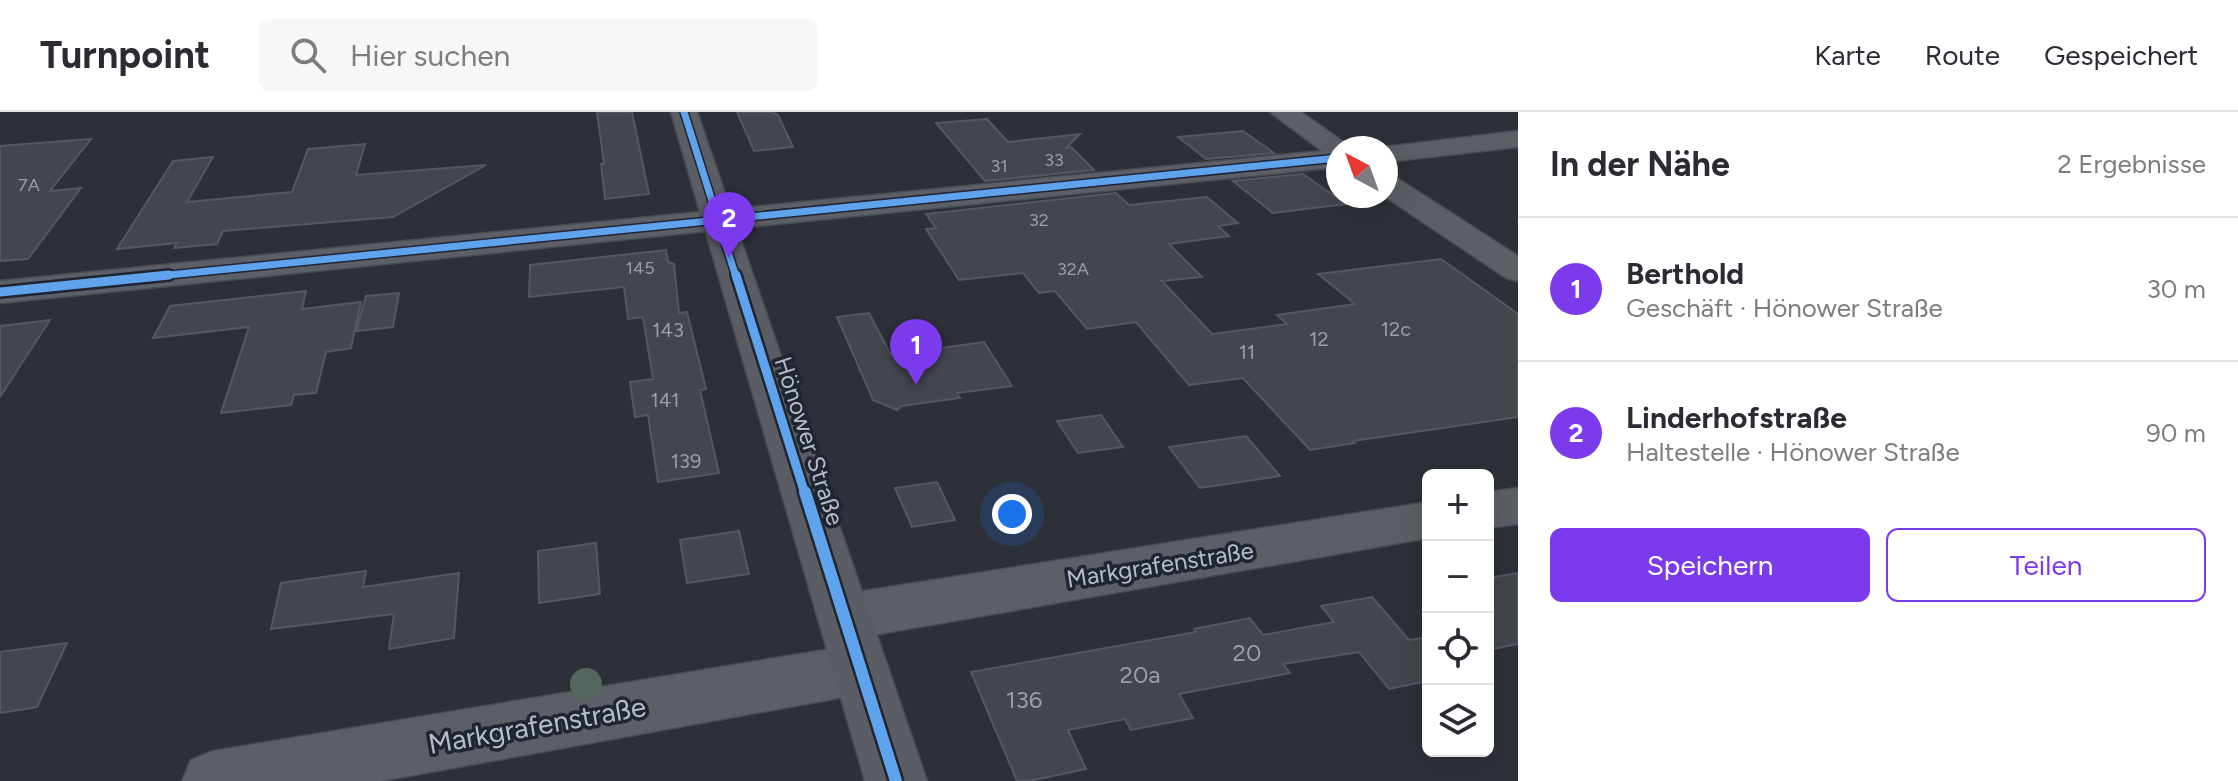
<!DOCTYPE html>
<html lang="de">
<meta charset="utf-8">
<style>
:root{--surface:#fff;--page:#f7f7f7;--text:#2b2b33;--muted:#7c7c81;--line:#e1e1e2;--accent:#7c3aed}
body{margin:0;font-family:Figtree,sans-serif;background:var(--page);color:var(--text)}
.controls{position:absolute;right:24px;bottom:24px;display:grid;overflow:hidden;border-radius:12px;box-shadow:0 8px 32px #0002}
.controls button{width:72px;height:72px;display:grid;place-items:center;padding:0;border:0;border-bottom:2px solid var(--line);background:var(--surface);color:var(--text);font:40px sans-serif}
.compass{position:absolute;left:1326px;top:24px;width:72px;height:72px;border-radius:50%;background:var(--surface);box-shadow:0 8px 32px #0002;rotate:319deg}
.you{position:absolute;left:1012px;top:402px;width:28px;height:28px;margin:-20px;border:6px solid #fff;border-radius:50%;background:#1a73e8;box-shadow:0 0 0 12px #1a73e833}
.badge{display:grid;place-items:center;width:52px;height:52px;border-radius:50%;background:var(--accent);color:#fff;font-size:26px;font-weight:700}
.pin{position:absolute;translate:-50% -66px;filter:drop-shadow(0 2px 4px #0008)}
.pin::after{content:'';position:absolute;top:42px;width:28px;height:24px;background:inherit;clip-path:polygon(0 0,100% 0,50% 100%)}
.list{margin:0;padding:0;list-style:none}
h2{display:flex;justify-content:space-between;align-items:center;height:104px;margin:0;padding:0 32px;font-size:34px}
h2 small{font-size:26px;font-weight:400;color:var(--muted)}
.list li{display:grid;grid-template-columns:52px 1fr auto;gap:24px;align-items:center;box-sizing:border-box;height:144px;padding:0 32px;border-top:2px solid var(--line)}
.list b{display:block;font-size:30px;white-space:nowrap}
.list p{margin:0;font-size:26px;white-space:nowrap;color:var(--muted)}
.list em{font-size:26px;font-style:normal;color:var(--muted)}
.actions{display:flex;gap:16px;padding:24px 32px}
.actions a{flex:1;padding:18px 0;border:2px solid var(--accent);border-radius:12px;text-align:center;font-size:28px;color:var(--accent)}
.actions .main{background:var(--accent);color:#fff}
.icon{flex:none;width:44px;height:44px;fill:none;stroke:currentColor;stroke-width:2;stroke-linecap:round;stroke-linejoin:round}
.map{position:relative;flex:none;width:1518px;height:669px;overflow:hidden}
header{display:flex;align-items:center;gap:48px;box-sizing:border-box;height:112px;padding:0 40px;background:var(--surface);border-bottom:2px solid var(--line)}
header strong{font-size:38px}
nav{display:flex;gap:44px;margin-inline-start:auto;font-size:28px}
.search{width:560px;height:72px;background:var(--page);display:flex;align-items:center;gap:20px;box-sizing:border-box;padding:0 28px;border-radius:12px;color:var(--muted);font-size:30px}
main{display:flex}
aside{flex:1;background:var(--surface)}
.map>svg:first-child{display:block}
</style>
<header>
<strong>Turnpoint</strong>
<div class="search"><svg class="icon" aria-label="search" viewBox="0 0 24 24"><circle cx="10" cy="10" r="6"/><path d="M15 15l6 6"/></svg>Hier suchen</div>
<nav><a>Karte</a><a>Route</a><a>Gespeichert</a></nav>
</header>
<main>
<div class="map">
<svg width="1518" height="669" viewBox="0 0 1518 669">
<rect width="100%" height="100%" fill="#2d3038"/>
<path fill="#43464d" stroke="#54585f" stroke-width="2" d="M597,0H632L649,82L605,87L601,52H604Z
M737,0H772L778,3L793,35L754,39Z
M987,7L1008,30L1080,22L1066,36L1071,35L1094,58L985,69L936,11Z
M1243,19L1274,41L1206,47L1178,25Z
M91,27L50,79L81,76L28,147L0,149V34Z
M365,32L356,63L486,53L393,105L223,119L217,132L174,136L177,131L117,137L173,49L213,45L187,90L292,80L308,37Z
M1303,62L1346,92L1273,101L1233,69Z
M1116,81L1129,93L1207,85L1238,111L1218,114L1229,124L1169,132L1202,165L1162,169L1212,222L1287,212L1277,203L1355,192L1318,162L1441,147L1518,202V305L1353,329L1355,331L1310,338L1243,266L1189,273L1136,210L1087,217L1055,179L1039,181L1023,161L959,168L926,117L936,116L926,102Z
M666,138L668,150L674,152L679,201L687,200L706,277L700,278L719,361L658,370L648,303L635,305L630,270L653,267L643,205L628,207L624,175L529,185L530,153Z
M306,179L302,197L361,190L351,236L326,240L316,281L294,283L291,293L221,301L249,215L153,226L170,194Z
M399,181L393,215L356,219L366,184Z
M869,201L891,243L984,230L1012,274L957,281L960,286L901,294L897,298L873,288L837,205Z
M50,208L0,285V214Z
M1101,303L1123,335L1078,341L1057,309Z
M1246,324L1280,364L1200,376L1169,335Z
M937,370L955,408L912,415L895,376Z
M739,419L749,462L687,471L680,428Z
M596,431L600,482L539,491L538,439Z
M366,459L363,475L459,461L454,526L389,537L394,502L271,517L281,471Z
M1518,461V532L1488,538V466Z
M1372,485L1409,528L1428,525V569L1389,577L1359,540L1283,552L1290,561L1179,582L1193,606L1131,618L1125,607L1068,618L1086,657L1029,669H1017L971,560L1196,520L1194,517L1250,506L1263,523L1334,510L1321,494Z
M67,531L37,595L0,601V540Z"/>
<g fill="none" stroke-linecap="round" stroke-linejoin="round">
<defs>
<path id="street" d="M1270,0H1301L1352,36H1338V55L0,191V169L1322,39Z
M1518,19V35L1386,50V36H1375Z
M1386,63L1397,66L1518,144V169L1506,166L1384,84H1386Z
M1518,376V412L1488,416V380Z
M1428,390V426L845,528L826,521L819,505L826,489L845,482Z
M861,532L881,539L889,557L881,575L861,582L381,669H182L191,648L213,639Z"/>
<path id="secondary" d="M671,0H697L927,669H865Z"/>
</defs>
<use href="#street" stroke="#484b51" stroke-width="3"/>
<use href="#secondary" stroke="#484b51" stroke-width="3"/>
<use href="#street" fill="#5c5f66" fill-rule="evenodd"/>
<use href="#secondary" fill="#5a5d64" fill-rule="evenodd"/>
<defs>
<path id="cycleway-far2" d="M684,0L736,165
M149,165L1338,46"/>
<path id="cycleway-far1" d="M736,163L805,382
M0,180L169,163"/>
<path id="cycleway" d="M805,380L896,669"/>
</defs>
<use href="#cycleway-far2" stroke="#202532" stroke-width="10"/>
<use href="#cycleway-far1" stroke="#202532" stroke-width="14"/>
<use href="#cycleway" stroke="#202532" stroke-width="17"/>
<use href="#cycleway-far2" stroke="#60a3ed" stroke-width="7"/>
<use href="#cycleway-far1" stroke="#60a3ed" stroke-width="9"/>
<use href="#cycleway" stroke="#60a3ed" stroke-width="12"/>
</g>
<circle fill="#52685f" cx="586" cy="572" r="16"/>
<g text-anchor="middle" stroke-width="7" stroke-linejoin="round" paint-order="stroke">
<g font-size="18" fill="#9a9ea9">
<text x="1054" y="54">33</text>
<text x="999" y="60">31</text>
<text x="29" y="79">7A</text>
<text x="1039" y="114">32</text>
<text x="640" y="162">145</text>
<text x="1073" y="163">32A</text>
</g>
<g font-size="20" fill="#9a9ea9">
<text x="1396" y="224">12c</text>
<text x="668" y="225">143</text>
<text x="1319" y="234">12</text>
<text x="1247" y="247">11</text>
<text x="665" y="295">141</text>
<text x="686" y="356">139</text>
</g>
<g font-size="24" fill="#b7bcc8" stroke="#202532">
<text transform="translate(809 329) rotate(72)" y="8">Hönower Straße</text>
<text transform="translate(1160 453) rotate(-9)" y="8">Markgrafenstraße</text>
</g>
<g font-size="24" fill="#9a9ea9">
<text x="1247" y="549">20</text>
<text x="1140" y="571">20a</text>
<text x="1024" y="596">136</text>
</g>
<g font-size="28" fill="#b7bcc8" stroke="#202532">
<text transform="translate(537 613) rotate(-10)" y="10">Markgrafenstraße</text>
</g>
</g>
</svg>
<div class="controls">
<button>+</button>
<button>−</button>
<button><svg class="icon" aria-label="locate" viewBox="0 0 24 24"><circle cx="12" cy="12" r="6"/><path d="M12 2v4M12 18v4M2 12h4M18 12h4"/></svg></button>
<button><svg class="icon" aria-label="layers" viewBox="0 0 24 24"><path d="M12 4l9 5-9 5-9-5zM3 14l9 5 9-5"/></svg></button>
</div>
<svg class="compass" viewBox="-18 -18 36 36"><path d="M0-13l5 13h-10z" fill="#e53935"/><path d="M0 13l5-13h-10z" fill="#7c7c81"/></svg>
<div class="you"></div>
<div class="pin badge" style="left:916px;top:273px">1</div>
<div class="pin badge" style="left:729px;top:146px">2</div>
</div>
<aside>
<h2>In der Nähe<small>2 Ergebnisse</small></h2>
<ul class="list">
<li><span class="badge">1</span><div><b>Berthold</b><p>Geschäft · Hönower Straße</p></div><em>30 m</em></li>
<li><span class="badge">2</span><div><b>Linderhofstraße</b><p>Haltestelle · Hönower Straße</p></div><em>90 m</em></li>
</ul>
<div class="actions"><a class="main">Speichern</a><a>Teilen</a></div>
</aside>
</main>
